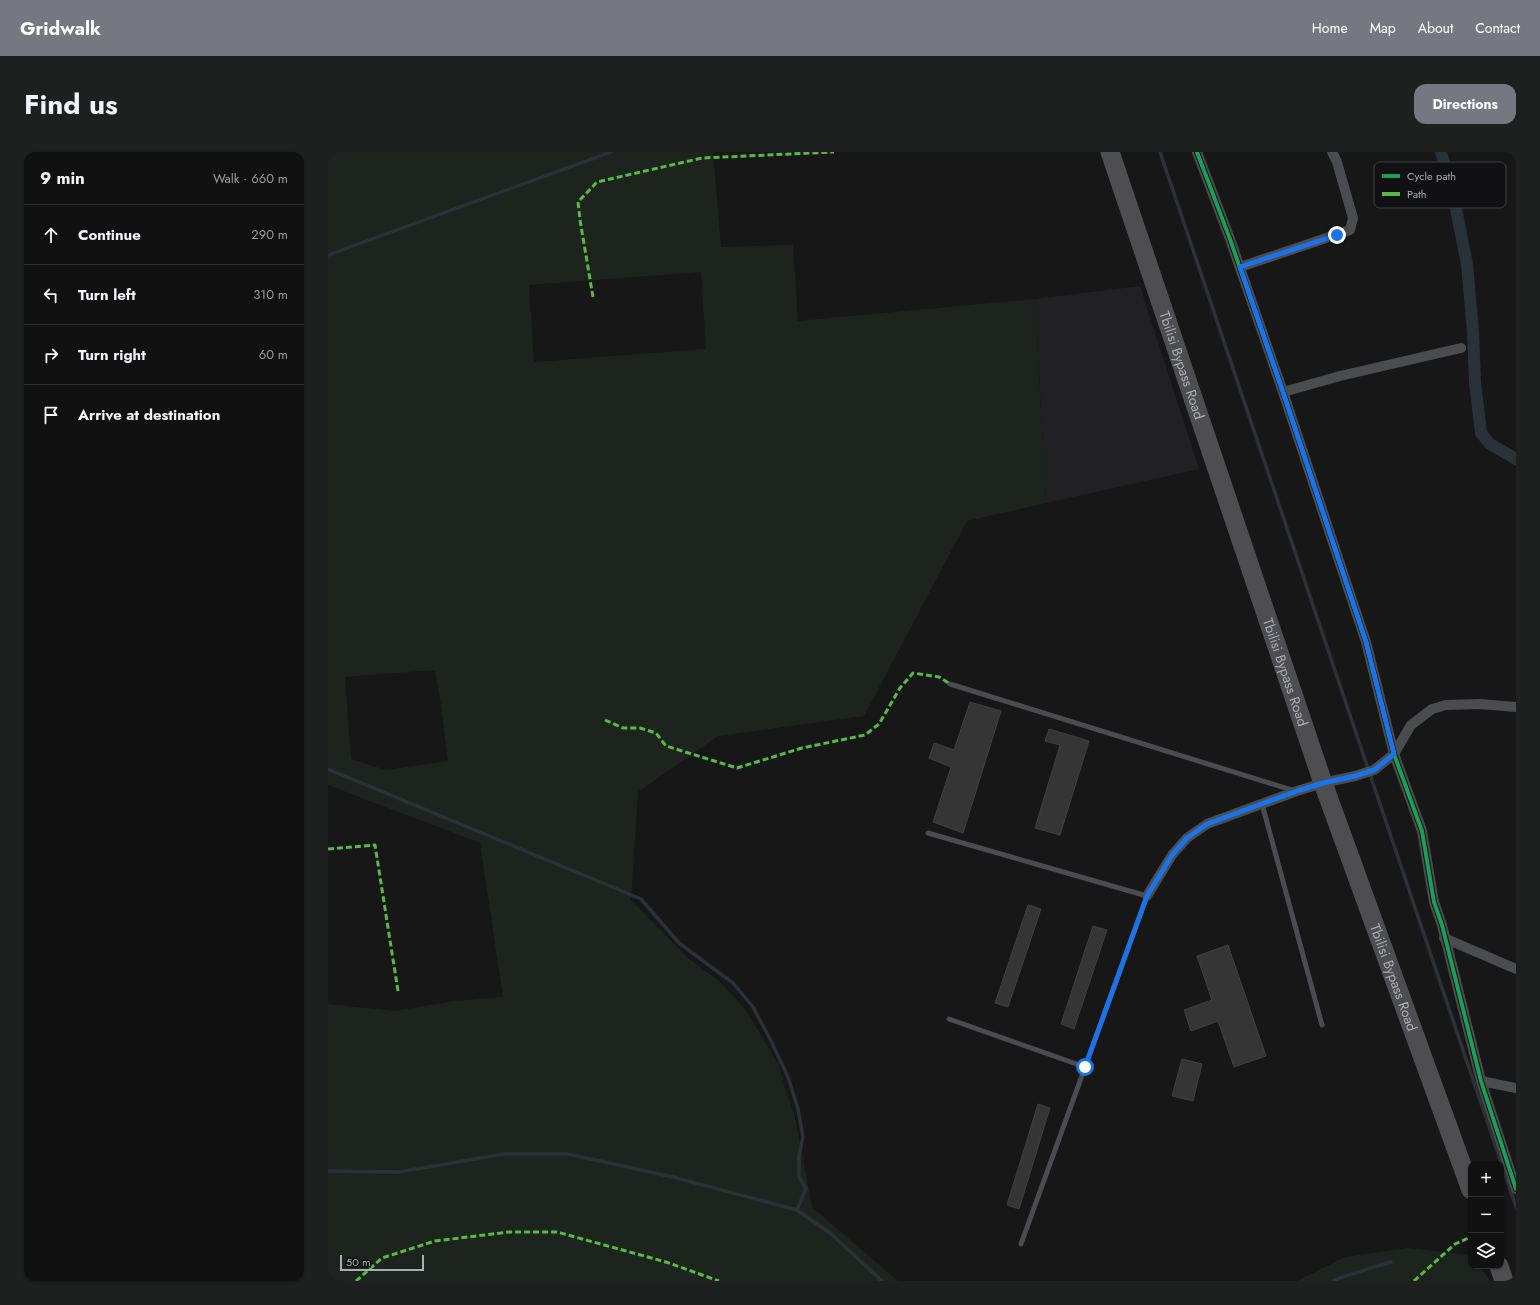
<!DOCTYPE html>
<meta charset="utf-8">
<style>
:root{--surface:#111;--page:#1e1f1f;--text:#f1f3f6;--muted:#9c9d9f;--line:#303131;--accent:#757880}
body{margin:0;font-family:Jost,sans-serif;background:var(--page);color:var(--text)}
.controls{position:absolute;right:12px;bottom:12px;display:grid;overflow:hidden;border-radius:8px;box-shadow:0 1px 3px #0004}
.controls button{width:36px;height:36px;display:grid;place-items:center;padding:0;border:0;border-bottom:1px solid var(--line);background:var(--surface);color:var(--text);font:20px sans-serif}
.scale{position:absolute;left:12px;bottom:10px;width:84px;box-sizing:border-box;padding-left:4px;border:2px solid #a8adb8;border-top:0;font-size:11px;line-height:14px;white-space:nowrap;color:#a8adb8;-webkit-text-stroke:3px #111113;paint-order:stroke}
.stop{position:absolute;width:12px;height:12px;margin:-9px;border:3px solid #1a73e8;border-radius:50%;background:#fff}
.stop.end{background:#1a73e8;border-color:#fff;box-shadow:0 1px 4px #0008}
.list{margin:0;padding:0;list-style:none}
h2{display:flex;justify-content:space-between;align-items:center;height:52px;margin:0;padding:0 16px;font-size:17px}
h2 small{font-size:13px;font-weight:400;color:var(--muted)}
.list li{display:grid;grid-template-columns:26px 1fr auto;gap:12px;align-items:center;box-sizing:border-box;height:60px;padding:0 16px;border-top:1px solid var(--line)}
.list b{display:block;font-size:15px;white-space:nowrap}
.list em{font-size:13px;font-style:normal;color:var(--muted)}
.icon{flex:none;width:22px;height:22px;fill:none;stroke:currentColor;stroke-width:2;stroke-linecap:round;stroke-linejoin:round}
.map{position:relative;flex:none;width:1188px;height:1129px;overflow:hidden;border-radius:12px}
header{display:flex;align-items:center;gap:24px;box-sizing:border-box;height:56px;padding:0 20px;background:var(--accent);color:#fff}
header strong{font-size:19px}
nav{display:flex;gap:22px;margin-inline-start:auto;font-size:14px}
.intro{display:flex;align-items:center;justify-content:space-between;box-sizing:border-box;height:96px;padding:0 24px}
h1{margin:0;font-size:28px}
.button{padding:10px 18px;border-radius:12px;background:var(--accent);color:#fff;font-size:14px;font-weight:700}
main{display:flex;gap:24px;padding:0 24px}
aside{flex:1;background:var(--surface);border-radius:12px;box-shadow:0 1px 3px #0004}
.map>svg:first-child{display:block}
</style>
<header>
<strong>Gridwalk</strong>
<nav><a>Home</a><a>Map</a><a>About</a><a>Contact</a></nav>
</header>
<div class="intro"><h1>Find us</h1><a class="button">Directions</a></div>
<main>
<aside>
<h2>9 min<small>Walk · 660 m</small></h2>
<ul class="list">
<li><svg class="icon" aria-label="ahead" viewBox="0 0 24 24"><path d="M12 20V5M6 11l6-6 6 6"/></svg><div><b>Continue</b></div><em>290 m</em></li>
<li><svg class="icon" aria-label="left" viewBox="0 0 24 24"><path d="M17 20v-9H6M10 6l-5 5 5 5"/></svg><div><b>Turn left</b></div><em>310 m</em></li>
<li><svg class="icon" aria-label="right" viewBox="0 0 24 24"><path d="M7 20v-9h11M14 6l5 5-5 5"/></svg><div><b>Turn right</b></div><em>60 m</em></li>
<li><svg class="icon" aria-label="arrive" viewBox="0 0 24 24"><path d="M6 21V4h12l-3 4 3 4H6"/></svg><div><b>Arrive at destination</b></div></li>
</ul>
</aside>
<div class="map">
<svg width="1188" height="1129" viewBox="0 0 1188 1129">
<rect width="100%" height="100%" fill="#171717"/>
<path fill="#212123" d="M812,134L871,317L718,351L707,147Z"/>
<path fill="#1d241e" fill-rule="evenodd" d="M0,0H385L393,95L465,93L470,169L707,147L718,351L639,369L536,564L390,584L310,640L303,748L361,807L391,829L418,858L450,912L467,966L484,1055L570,1129H0V852L67,859L127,849L175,845L152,691L0,633ZM373,120L378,197L206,210L201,133ZM107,518L113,553L120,609L58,618L23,607L17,525Z
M1079,1096L1143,1103V1114H1152L1162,1129H969L1017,1105Z"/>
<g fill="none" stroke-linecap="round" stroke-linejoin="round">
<path stroke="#2a3239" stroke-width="3.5" d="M832,0L1188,1055
M0,103L283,0
M0,617L313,747L351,791L405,831L425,855L441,885L460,925L470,957L475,985L471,1004V1025L478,1036L469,1058
M0,1019L71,1020L176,1002H240L345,1025L469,1058L502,1081L554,1129
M1005,1129L1014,1125L1063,1110"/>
<path stroke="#2a3239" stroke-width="12" d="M1113,0L1126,47L1139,112L1145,180L1147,230L1153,281L1162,292L1188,307"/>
</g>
<path fill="#353536" stroke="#3f4043" d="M642,550L673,559L635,681L605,670L623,615L601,606L606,591L626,598Z
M721,577L761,589L732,683L707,676L732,593L717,589Z
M700,753L713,757L680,855L667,851Z
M765,774L779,778L746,877L733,872Z
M900,793L938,904L906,915L890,869L863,879L856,858L884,848L869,804Z
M854,907L874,912L865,949L844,944Z
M710,952L722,956L691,1057L679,1053Z"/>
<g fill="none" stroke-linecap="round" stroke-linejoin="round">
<path stroke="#4b4c50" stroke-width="5" d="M622,532L967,639
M934,652L994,873
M600,681L819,744L693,1092
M621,867L757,915"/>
<path stroke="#4b4c50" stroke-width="10" d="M869,0L902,87L955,240L1038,490L1066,602L1094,679L1106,750L1114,773L1153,929L1188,1037
M912,115L1022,78L1025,66L1009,10L1004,0
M955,240L1012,224L1133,196
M819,744L844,703L859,686L879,672L969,639L995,631L1027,624L1046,618L1066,602L1083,573L1104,557L1118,553L1152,552L1188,555
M1116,786L1188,817
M1153,929L1188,936"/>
<g stroke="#4e4e51" stroke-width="19">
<path id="s1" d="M782,0L995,631L1143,1038"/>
<path d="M1171,1114L1176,1129"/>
</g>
<path stroke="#58b947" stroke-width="3" stroke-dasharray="6 3" stroke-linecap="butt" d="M265,145L252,68L250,50L269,30L374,6L506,0
M277,568L295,576H312L328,581L338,594L409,616L474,596L537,583L551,572L572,536L585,521L611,525L622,532
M0,697L47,693L70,839
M28,1129L54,1106L107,1089L181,1080H229L338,1110L391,1129
M1086,1129L1127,1092L1143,1085"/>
<defs>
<path id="cycleway" d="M869,0L902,87L955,240L1038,490L1066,602L1094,679L1106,750L1114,773L1153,929L1188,1037"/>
</defs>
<use href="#cycleway" stroke="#111113" stroke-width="6"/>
<use href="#cycleway" stroke="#1a9f57" stroke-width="4"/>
</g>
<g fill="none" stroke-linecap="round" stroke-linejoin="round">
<path stroke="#1a73e8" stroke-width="5" d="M757,915L819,744L844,703L859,686L879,672L969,639L995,631L1027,624L1046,618L1066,602L1038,490L955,240L912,115L1009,83"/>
</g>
<g text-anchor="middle" stroke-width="3" stroke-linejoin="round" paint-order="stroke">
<g font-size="14" fill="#a8adb8" stroke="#111113">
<text dy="5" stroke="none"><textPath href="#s1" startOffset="225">Tbilisi Bypass Road</textPath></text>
<text dy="5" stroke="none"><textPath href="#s1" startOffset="549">Tbilisi Bypass Road</textPath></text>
<text dy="5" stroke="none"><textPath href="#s1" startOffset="873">Tbilisi Bypass Road</textPath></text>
</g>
</g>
<rect x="1046" y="10" width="132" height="46" rx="6" fill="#111113" stroke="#3e4045" stroke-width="1"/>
<rect x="1054" y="22" width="18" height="4" fill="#1a9f57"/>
<rect x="1054" y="40" width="18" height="4" fill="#58b947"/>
<g font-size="11" fill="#a8adb8">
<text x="1079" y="28">Cycle path</text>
<text x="1079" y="46">Path</text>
</g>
</svg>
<div class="controls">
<button>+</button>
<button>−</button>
<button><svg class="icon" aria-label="layers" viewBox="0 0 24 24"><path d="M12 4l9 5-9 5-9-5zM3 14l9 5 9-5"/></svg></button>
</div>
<div class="scale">50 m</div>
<div class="stop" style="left:757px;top:915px"></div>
<div class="stop end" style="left:1009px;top:83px"></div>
</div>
</main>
